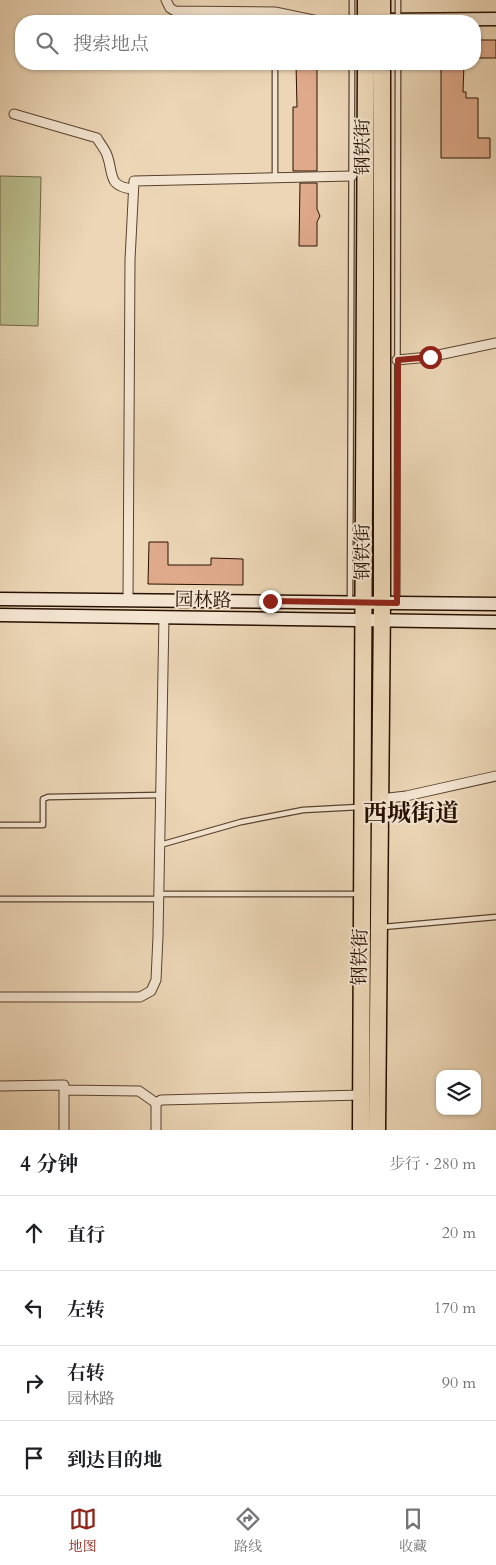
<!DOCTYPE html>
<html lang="zh">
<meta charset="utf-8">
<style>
:root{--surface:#fff;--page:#f2f2f2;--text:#202124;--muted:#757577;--line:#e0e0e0;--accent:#8f2418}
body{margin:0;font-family:Cardo,"Noto Serif SC",serif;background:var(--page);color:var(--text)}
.controls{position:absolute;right:15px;bottom:15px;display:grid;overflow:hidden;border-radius:10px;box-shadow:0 1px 4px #0004}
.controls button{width:45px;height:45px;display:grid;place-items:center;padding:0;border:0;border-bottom:1px solid var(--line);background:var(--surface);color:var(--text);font:25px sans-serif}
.stop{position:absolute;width:15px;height:15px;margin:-11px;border:4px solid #8f2418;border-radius:50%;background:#fff}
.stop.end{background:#8f2418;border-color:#fff;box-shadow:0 1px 5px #0008}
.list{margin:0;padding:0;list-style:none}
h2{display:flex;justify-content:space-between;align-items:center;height:65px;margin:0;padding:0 20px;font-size:21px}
h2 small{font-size:16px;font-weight:400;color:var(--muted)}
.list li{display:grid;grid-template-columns:32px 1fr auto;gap:15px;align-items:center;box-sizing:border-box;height:75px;padding:0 20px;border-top:1px solid var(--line)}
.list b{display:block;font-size:19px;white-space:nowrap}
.list p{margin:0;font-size:16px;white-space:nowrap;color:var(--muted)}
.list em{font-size:16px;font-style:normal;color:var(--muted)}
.icon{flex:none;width:28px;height:28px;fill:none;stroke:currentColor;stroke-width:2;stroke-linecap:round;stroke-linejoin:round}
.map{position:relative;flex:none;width:496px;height:1130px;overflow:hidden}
.search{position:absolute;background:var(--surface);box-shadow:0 1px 4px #0004;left:15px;right:15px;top:15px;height:55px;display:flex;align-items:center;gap:12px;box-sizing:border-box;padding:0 18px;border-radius:20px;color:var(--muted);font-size:19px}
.sheet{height:365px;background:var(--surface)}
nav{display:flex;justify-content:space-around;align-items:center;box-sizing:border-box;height:70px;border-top:1px solid var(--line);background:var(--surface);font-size:14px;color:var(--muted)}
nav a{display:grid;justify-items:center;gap:2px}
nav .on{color:var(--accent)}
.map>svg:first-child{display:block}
</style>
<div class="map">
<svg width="496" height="1130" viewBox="0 0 496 1130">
<rect width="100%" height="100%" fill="#ecd6b6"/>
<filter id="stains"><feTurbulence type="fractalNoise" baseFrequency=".004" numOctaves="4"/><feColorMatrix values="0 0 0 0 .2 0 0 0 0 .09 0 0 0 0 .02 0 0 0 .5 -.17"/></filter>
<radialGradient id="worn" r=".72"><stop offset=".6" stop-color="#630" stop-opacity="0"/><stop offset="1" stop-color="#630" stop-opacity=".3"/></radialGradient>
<path fill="#babd8c" stroke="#716646" d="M0,176L41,177L38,326L0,325Z"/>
<path fill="#dfa98b" stroke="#281000" d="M475,40H496V58H475Z
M296,64H317V171H293V107H297Z
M441,64H464L463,92H466V98H478V138H490V158H441Z
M300,183H317V209L320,216L317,222V246H299Z
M149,542H168V565H211V558L243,559V585L148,584Z"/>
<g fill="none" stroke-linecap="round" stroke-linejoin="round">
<defs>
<path id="lane" d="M398,17V0
M275,21V12
M352,21V0
M275,177V64
M350,602L352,64
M397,602L398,64
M0,825H43V799L48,797L161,795
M160,845L241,822L303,810L359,807
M159,894H359
M0,899H159
M383,927L496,917"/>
<path id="street" d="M166,0L170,8L175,11L275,12L318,21
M14,114L97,138C100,144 105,149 107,155C114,174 107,186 132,189
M397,360L429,357L496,343
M128,600L130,260L134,181L352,176
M380,799L406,796L496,776
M0,997H140L151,991L156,980L158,936L164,617
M0,1086L64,1085V1130
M64,1090L139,1091L156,1103
M156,1130V1103L161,1100L361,1095"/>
<path id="secondary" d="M382,20L496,19
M0,599L496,604
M0,615L496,622"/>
<path id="highway" d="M366,21V0
M382,21V0
M361,1130L366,64
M377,1130L382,603V64"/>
</defs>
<use href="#lane" stroke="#59422e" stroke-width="7"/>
<use href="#street" stroke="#59422e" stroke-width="11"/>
<use href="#secondary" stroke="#281000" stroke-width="15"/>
<use href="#highway" stroke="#281000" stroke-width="19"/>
<use href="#lane" stroke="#f3e4d0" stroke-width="4.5"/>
<use href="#street" stroke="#f3e4d0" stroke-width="9"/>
<use href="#secondary" stroke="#f3e4d0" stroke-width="12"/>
<use href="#highway" stroke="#ecd6b6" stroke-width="16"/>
</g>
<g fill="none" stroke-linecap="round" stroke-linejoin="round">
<path stroke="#8f2418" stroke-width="6" d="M270,601L397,603L398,360L430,357"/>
</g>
<g text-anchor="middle" stroke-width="4" stroke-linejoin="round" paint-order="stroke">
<g font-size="19" fill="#281000" stroke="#f3e4d0">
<text transform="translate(362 147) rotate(-90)" y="7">钢铁街</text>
<text transform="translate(362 552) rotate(-90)" y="7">钢铁街</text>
<text transform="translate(203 599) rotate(1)" y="7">园林路</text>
<text transform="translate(359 957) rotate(-89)" y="7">钢铁街</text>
</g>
<g font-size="24" font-weight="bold" fill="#281000" stroke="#f3e4d0">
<text x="411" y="821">西城街道</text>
</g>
</g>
<rect width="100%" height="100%" filter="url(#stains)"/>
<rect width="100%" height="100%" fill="url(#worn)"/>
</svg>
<div class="controls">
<button><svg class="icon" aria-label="layers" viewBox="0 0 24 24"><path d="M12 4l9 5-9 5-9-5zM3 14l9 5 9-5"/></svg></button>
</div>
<div class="stop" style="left:430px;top:357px"></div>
<div class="stop end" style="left:270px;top:601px"></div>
<div class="search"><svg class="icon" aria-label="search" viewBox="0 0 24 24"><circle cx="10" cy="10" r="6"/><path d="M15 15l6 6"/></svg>搜索地点</div>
</div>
<section class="sheet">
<h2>4 分钟<small>步行 · 280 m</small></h2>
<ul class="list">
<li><svg class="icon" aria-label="ahead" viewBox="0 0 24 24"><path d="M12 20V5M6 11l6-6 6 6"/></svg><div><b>直行</b></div><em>20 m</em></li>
<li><svg class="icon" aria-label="left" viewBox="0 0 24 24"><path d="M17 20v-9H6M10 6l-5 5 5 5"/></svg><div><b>左转</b></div><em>170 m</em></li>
<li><svg class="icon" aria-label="right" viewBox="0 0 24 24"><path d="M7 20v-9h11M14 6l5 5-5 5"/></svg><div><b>右转</b><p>园林路</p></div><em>90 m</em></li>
<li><svg class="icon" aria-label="arrive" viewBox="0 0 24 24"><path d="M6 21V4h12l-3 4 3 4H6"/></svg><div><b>到达目的地</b></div></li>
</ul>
</section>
<nav>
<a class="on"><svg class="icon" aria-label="map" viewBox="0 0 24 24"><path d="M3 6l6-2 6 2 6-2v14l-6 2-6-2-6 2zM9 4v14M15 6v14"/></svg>地图</a>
<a><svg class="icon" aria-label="directions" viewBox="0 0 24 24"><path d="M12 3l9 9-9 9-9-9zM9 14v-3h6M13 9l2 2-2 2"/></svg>路线</a>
<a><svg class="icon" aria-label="saved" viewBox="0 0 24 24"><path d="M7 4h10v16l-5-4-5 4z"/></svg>收藏</a>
</nav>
